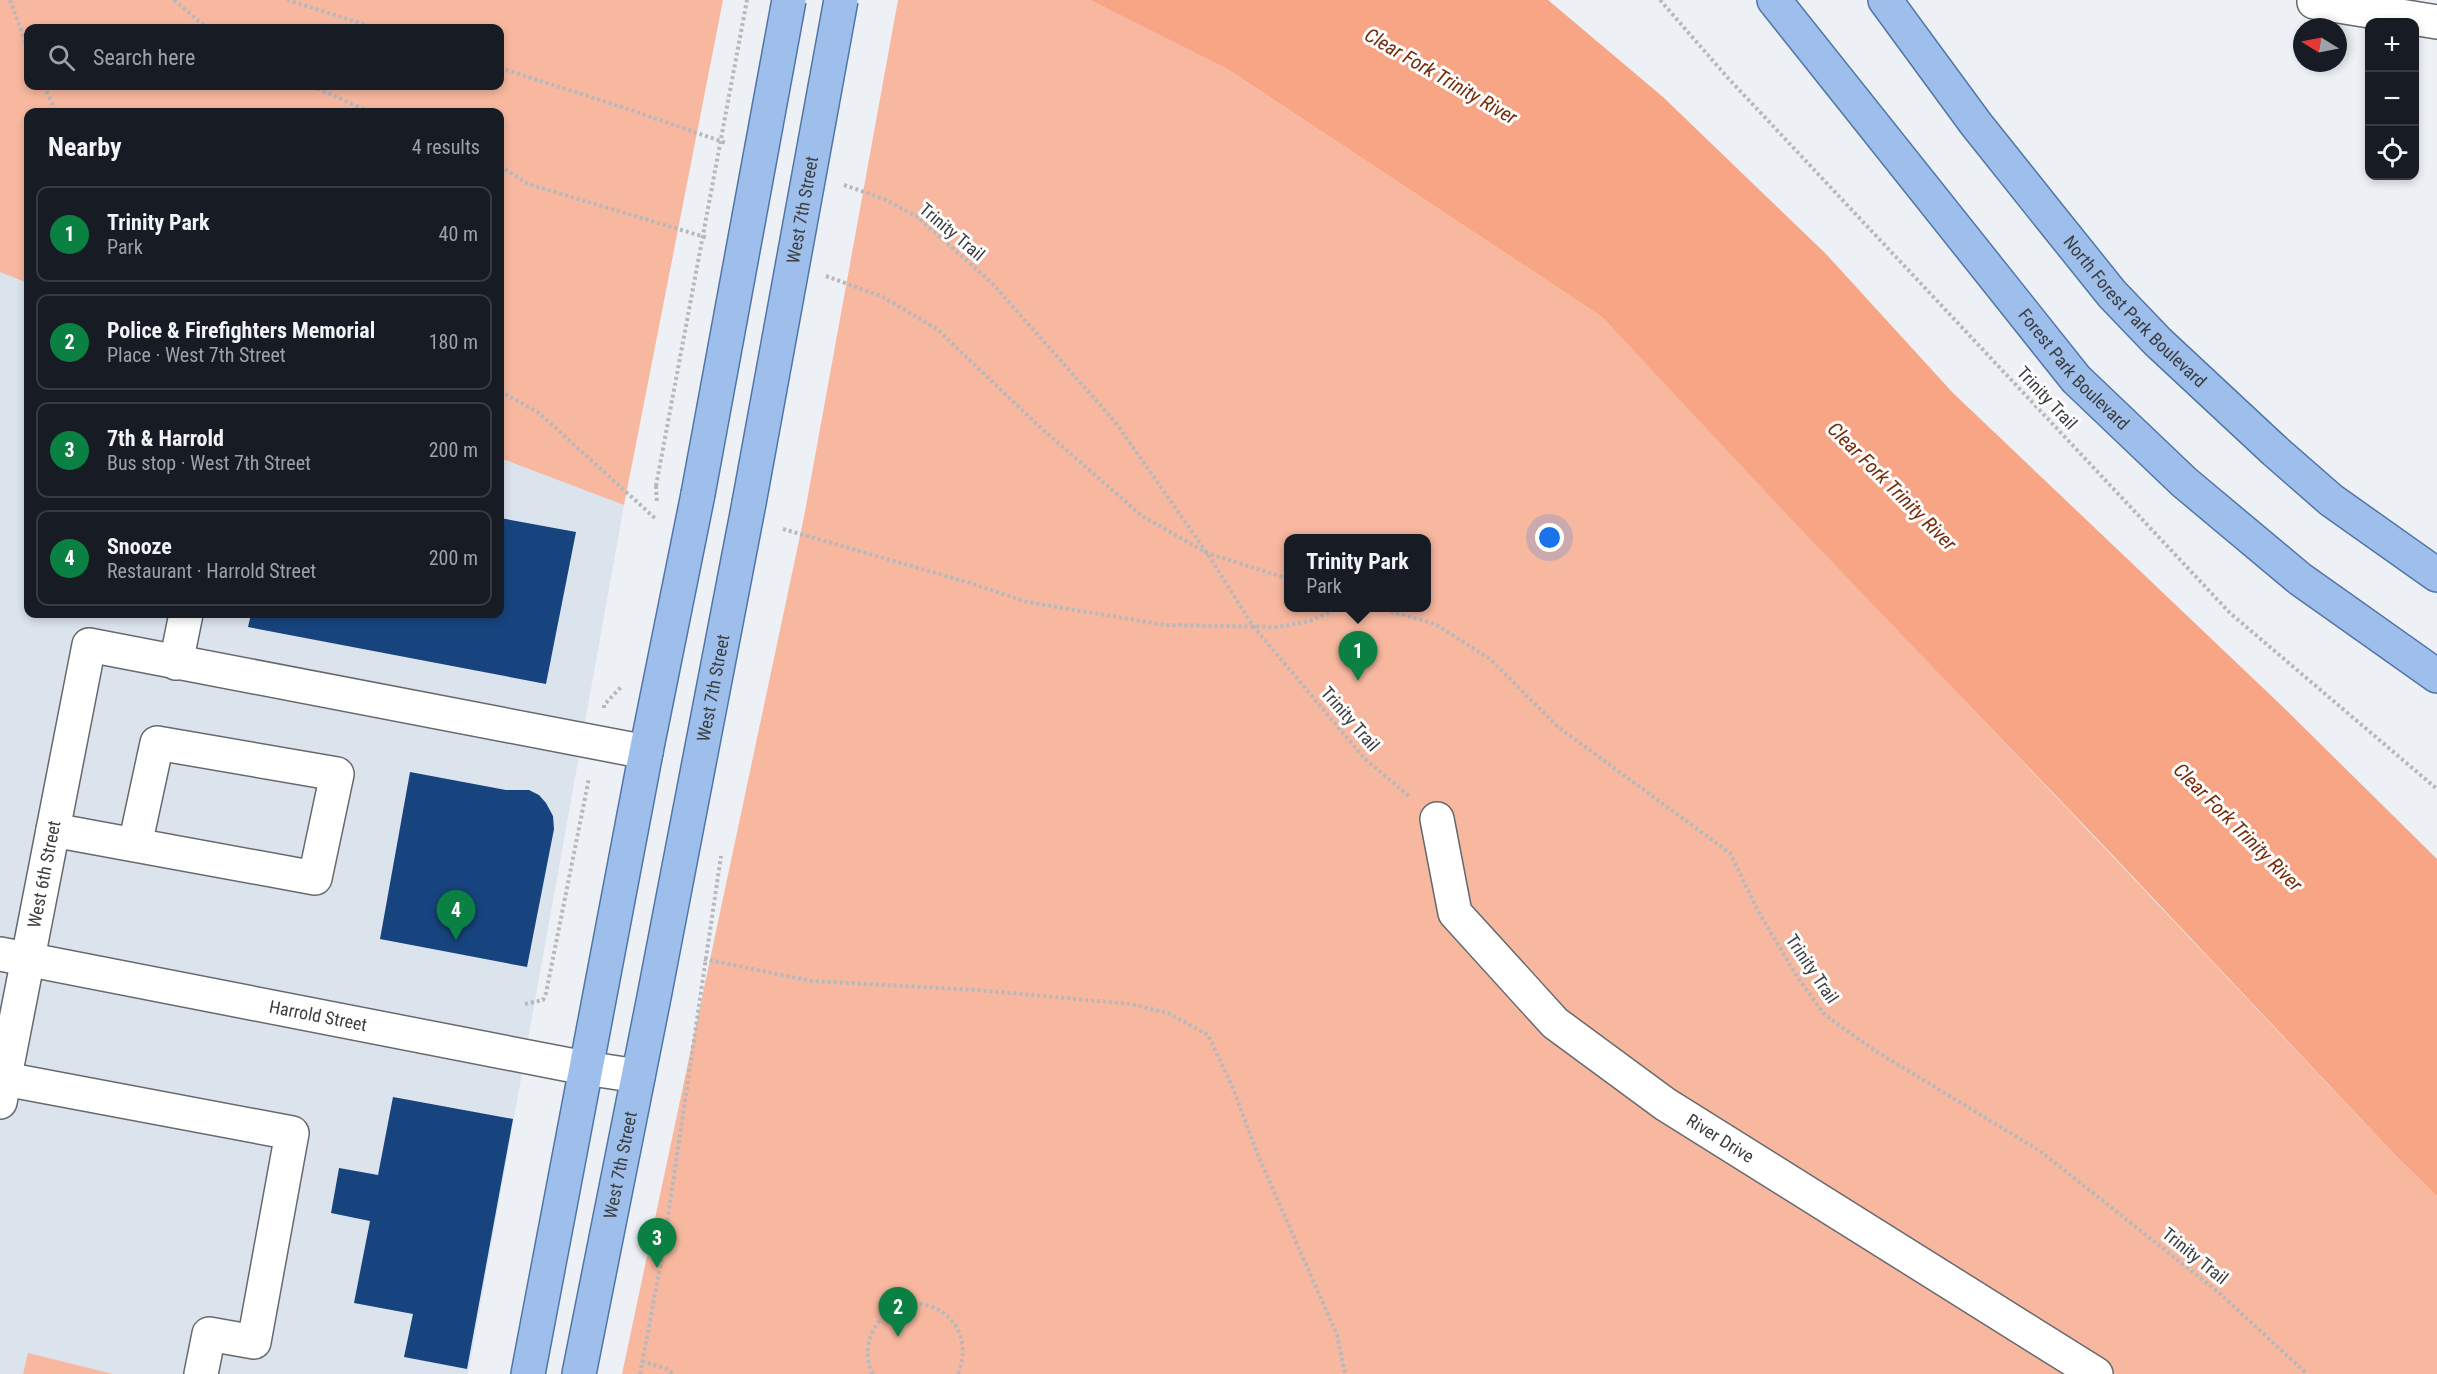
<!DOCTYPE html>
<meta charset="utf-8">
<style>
:root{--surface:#171b24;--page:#242831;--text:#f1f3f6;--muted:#9ea1a6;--line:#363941;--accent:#0b8043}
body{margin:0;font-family:"Roboto Condensed",sans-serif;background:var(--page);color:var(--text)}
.controls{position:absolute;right:18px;top:18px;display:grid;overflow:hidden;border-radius:12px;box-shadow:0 3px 9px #0003}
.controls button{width:54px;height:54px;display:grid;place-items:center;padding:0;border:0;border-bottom:2px solid var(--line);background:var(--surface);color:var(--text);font:30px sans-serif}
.compass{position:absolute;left:2293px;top:18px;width:54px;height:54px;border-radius:50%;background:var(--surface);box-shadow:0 3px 9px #0003;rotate:280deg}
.you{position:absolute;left:1550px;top:538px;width:21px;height:21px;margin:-15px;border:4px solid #fff;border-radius:50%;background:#1a73e8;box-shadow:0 0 0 9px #1a73e833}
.badge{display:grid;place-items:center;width:39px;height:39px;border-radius:50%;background:var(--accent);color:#fff;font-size:20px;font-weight:700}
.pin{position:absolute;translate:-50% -50px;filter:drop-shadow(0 2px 3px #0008)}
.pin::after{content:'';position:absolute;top:32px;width:21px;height:18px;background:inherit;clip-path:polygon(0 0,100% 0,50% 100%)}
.popup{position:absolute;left:1284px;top:534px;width:147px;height:78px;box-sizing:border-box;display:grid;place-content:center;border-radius:12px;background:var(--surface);filter:drop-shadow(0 2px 4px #0005);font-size:20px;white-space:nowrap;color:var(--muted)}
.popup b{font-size:22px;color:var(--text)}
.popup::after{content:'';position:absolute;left:50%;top:100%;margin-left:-12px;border:12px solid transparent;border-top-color:var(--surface)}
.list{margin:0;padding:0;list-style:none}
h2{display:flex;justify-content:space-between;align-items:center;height:78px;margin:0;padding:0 24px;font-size:26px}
h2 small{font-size:20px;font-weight:400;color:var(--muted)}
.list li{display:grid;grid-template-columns:39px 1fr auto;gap:18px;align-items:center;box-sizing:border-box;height:96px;margin:0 12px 12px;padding:0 12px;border:2px solid var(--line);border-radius:12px}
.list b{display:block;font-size:22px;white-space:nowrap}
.list p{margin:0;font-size:20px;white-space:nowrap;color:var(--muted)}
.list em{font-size:20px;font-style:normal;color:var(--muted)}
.icon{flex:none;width:33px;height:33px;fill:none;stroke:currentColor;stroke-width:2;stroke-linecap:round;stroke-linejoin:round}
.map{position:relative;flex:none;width:2437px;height:1374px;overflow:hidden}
.search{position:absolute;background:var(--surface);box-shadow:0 3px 9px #0003;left:24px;top:24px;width:480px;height:66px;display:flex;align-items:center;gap:15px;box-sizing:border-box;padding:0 21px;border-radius:12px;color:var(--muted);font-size:22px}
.panel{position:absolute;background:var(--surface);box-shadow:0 3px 9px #0003;left:24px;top:108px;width:480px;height:510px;border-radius:12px}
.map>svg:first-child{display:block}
</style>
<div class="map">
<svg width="2437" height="1374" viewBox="0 0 2437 1374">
<rect width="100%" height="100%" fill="#edf0f5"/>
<path fill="#dbe3ed" d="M0,254L28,265V614H500V455L624,505L468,1374H0Z"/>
<path fill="#f8b8a0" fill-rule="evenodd" d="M0,0H723L624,505L500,458V112H28V283L0,272ZM28,28H500V86H28Z
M898,0H1090L1229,70L1602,317L2396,1156L2437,1196V1374H622L804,517ZM1289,538H1427V608H1289Z
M28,1353L113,1374H23Z"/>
<path fill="#f8a585" d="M1090,0H1548L1663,97L1826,254L1953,393L2283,707L2437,859V1196L2396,1156L2103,845L1794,522L1602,317L1229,70Z"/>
<path fill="#17447e" d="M500,518L576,532L546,684L248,627L251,614H500Z
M410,772L506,790H529L539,795L546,803L553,816L554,829L527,967L380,939Z
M393,1097L513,1119L467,1369L404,1357L413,1314L354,1303L370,1221L331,1213L339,1168L378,1175Z"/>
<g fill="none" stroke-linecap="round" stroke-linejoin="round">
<defs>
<g id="minor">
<path d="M2314,2L2437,22"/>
<path d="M176,663L186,614"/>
<path id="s1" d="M1437,819L1455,913L1555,1023L1665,1104L2096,1374"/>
<path d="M53,830L315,878L337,774L157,743L135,845"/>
<path id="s2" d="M0,954L585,1068L638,1076"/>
<path d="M5,1079L292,1133L254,1342L209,1334L201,1374"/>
<path id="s3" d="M0,1102L89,645L646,752"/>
</g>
<g id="major">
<path id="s4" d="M1774,0L2076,379L2184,482L2300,579L2437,676"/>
<path id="s5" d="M1885,0L1976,124L2051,218L2112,294L2158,342L2275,451L2331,500L2437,575"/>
<path d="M528,1374L646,752L698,494"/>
<path id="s6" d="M579,1374L654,997L749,503"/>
</g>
</defs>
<use href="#minor" stroke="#66696d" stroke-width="36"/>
<use href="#major" stroke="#5176a6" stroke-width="36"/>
<path stroke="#b6b8bc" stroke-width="4" stroke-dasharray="3 3" stroke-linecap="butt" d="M10,0L28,49
M174,0L207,28
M287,0L376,28
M1660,0L1728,78L2230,613L2437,789
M500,68L631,110L726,143
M44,86L56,112
M312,86L370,112
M500,166L528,184L708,238
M844,185L884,199L916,216L991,282L1116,423L1207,553L1253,626L1364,758L1410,797
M826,276L883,297L937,329L1041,428L1142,516L1207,553L1289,579
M500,391L539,413L657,520
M656,486L657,503
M783,529L967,582L1027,602L1165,625L1278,627L1310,621L1339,608
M1379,608L1435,624L1490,659L1558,727L1730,853L1758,911L1798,978L1825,1015L1874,1050L2040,1151L2218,1292L2307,1374
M604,708V705L621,687
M704,959L811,981L977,990L1130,1004L1168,1013L1208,1035L1233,1088L1257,1153L1337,1335L1345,1374
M525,1004L543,1000L546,993L589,778
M642,1361L667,1369L674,1374
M640,1374L662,1257L721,856
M873,1374C867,1364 866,1349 870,1338C894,1274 984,1308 958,1374"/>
<use href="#minor" stroke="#fff" stroke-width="33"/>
<use href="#major" stroke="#9ebfeb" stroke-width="33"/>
<defs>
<g id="major-bridge">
<path d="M698,494L789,0"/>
<path id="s7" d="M749,503L841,0"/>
</g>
</defs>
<use href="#major-bridge" stroke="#5176a6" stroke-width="36" stroke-linecap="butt"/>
<path stroke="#b6b8bc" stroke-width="4" stroke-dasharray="3 3" stroke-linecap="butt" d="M656,486L747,0"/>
<use href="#major-bridge" stroke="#9ebfeb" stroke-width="33"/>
</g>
<g text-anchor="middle" stroke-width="6" stroke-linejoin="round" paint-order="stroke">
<g font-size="18" fill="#3c3d3f" stroke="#fdfdfe">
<text dy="6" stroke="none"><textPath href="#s7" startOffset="298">West 7th Street</textPath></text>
<text transform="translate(952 232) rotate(40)" y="6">Trinity Trail</text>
<text dy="6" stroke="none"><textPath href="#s5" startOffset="400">North Forest Park Boulevard</textPath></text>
<text dy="6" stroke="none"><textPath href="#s4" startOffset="476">Forest Park Boulevard</textPath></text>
<text transform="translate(2047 398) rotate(47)" y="6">Trinity Trail</text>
<text dy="6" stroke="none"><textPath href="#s6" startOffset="699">West 7th Street</textPath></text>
<text transform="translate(1350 719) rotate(49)" y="6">Trinity Trail</text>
<text dy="6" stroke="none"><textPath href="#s3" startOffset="232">West 6th Street</textPath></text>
<text transform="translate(1812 969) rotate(56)" y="6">Trinity Trail</text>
<text dy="6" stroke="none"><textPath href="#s2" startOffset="324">Harrold Street</textPath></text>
<text dy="6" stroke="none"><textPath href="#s1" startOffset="446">River Drive</textPath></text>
<text dy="6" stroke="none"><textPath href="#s6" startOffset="213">West 7th Street</textPath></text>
<text transform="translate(2195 1256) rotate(39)" y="6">Trinity Trail</text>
</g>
<g font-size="20" font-style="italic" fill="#742b08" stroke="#fdfdfe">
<text transform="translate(1441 76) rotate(30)" y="7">Clear Fork Trinity River</text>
<text transform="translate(1892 486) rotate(45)" y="7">Clear Fork Trinity River</text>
<text transform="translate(2238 827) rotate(45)" y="7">Clear Fork Trinity River</text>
</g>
</g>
</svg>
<div class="controls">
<button>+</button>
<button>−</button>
<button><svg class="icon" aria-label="locate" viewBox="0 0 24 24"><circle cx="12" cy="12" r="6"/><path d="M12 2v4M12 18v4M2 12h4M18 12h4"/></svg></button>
</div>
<svg class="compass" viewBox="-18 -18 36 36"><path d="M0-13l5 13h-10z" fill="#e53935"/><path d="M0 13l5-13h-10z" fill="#9ea1a6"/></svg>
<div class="you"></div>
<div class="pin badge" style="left:1358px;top:681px">1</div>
<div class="popup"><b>Trinity Park</b>Park</div>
<div class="pin badge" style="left:898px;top:1337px">2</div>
<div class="pin badge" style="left:657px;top:1268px">3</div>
<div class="pin badge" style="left:456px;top:940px">4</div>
<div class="search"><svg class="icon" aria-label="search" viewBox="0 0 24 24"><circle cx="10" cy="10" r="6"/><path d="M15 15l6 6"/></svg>Search here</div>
<section class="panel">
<h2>Nearby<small>4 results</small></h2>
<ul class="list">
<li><span class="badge">1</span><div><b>Trinity Park</b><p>Park</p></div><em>40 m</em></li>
<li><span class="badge">2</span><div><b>Police &amp; Firefighters Memorial</b><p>Place · West 7th Street</p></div><em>180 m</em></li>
<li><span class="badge">3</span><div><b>7th &amp; Harrold</b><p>Bus stop · West 7th Street</p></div><em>200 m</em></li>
<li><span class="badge">4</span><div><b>Snooze</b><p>Restaurant · Harrold Street</p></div><em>200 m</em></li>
</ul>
</section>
</div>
